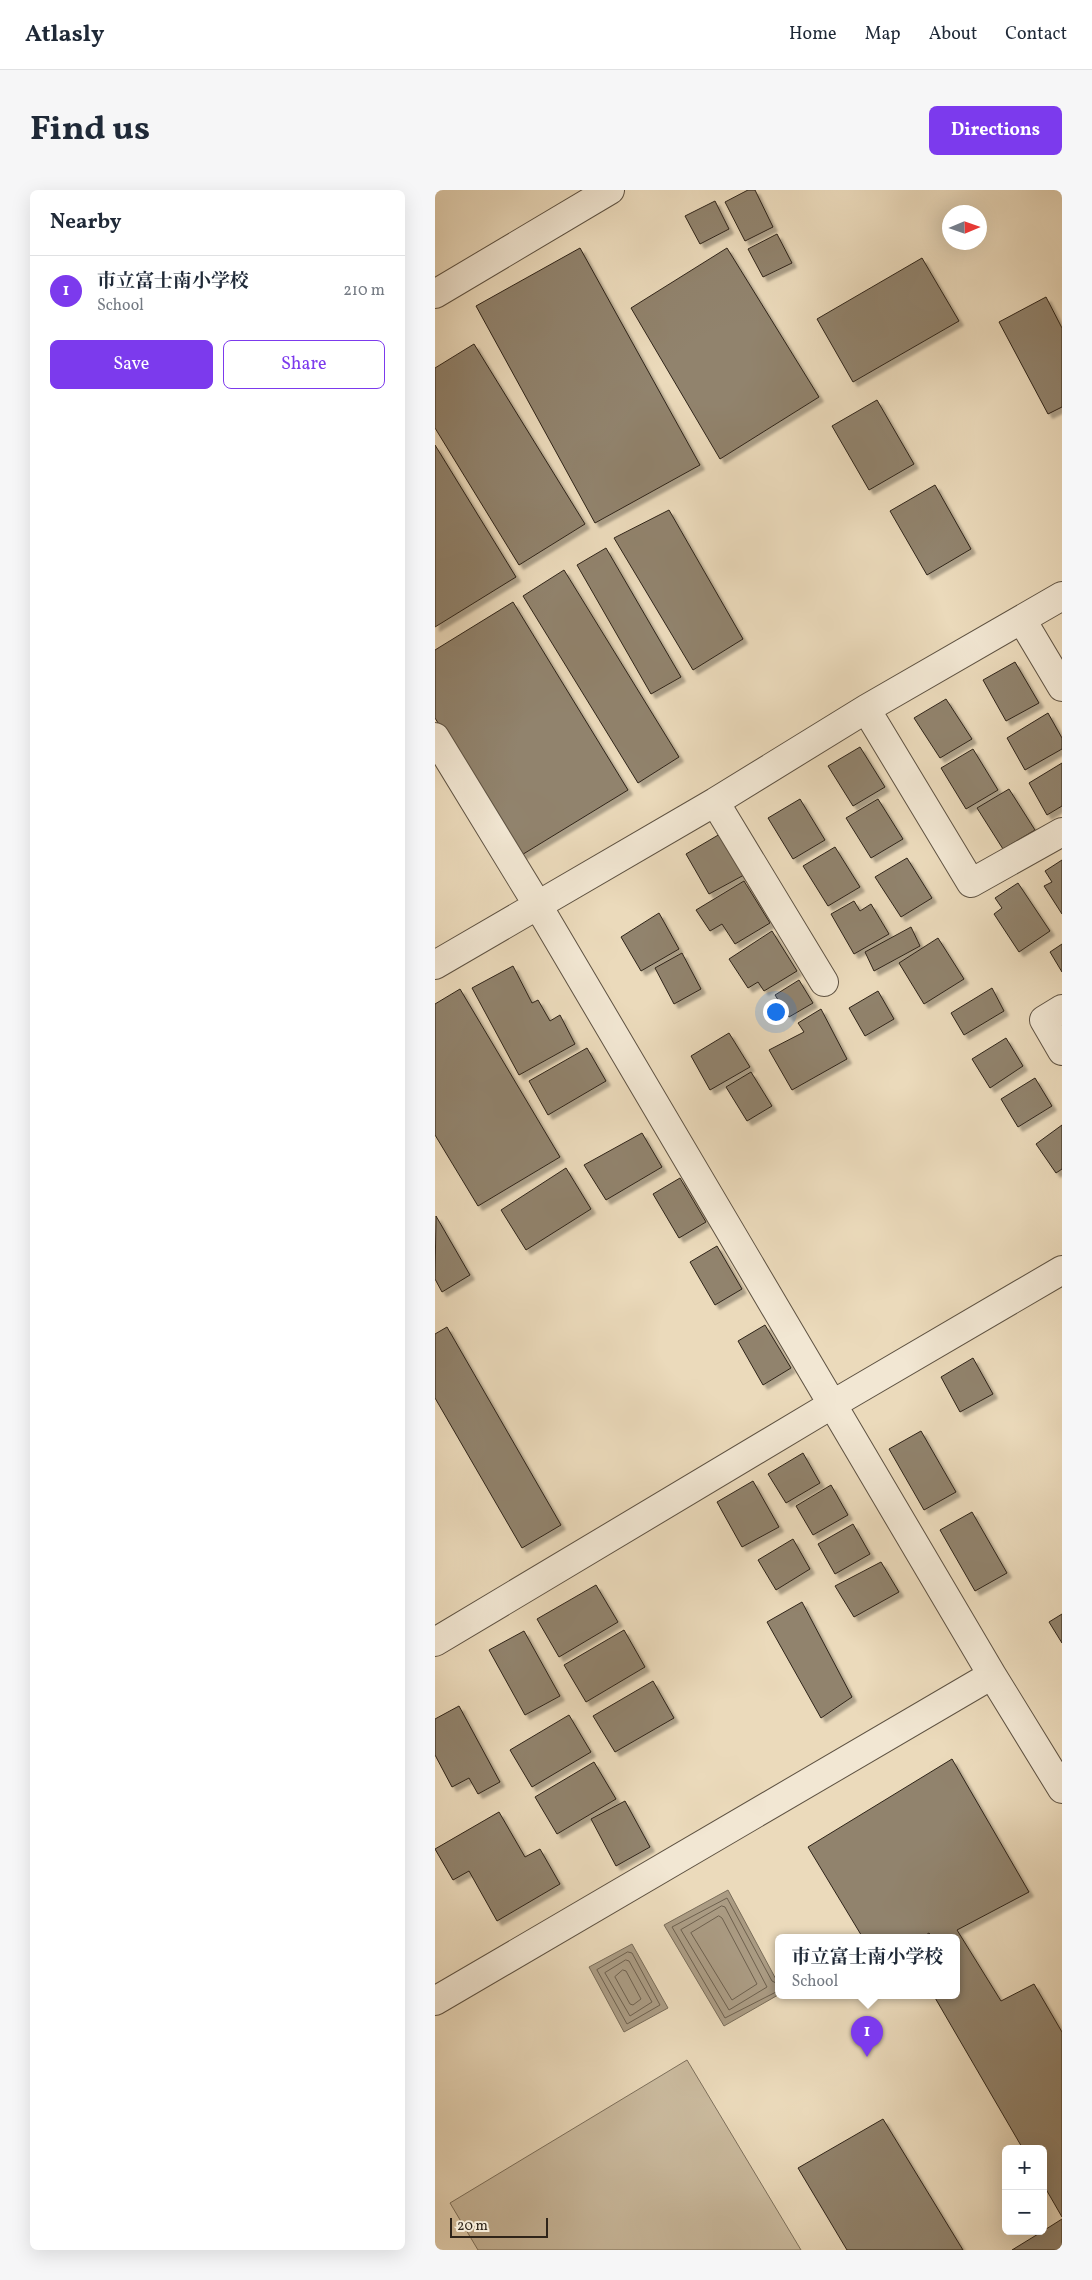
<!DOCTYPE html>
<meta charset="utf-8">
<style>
:root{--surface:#fff;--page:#f6f6f7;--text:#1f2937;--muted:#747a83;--line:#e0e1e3;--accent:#7c3aed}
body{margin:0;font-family:Vollkorn,"Noto Serif JP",serif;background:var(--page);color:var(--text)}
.controls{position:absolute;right:15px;bottom:15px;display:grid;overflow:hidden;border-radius:8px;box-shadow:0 5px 20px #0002}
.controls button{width:45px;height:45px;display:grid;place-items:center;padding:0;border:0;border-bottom:1px solid var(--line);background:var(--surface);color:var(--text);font:25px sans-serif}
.compass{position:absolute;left:507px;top:15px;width:45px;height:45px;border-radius:50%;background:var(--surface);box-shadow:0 5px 20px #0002;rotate:88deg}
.scale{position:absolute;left:15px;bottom:12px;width:98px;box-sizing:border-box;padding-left:5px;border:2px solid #2f2419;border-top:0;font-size:14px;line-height:18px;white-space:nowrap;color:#2f2419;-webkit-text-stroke:4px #f2e7d3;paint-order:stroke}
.you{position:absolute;left:340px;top:821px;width:18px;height:18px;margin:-12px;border:4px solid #fff;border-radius:50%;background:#1a73e8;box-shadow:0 0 0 8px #1a73e833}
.badge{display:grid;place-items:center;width:32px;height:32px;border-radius:50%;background:var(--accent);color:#fff;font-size:16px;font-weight:700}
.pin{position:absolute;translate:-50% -41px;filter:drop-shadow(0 1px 2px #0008)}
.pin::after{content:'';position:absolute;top:26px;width:18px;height:15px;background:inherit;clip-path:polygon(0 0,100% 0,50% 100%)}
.popup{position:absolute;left:340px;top:1744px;width:185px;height:65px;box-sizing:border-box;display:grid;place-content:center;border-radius:8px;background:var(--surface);filter:drop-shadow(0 1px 4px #0005);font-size:16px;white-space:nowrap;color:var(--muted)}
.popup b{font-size:19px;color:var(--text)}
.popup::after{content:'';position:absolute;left:50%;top:100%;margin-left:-10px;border:10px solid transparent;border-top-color:var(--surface)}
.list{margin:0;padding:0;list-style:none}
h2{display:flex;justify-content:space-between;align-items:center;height:65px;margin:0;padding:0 20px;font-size:21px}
h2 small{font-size:16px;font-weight:400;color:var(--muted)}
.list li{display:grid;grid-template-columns:32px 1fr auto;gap:15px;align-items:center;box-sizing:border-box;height:70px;padding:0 20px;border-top:1px solid var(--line)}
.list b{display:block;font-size:19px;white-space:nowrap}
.list p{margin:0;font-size:16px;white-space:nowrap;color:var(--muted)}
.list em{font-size:16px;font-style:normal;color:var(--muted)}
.actions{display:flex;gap:10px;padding:15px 20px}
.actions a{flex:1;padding:11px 0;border:1px solid var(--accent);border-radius:8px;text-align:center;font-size:18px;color:var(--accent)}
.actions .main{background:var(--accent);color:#fff}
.map{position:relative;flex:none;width:627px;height:2060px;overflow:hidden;border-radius:8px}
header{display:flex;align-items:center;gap:30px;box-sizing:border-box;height:70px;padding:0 25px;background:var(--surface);border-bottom:1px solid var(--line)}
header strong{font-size:24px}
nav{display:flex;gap:28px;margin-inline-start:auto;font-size:18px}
.intro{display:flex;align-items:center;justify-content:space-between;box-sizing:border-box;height:120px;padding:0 30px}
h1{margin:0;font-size:35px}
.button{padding:12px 22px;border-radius:8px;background:var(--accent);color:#fff;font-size:18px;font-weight:700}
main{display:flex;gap:30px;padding:0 30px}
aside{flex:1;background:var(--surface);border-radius:8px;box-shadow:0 5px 20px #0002}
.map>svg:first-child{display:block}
</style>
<header>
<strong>Atlasly</strong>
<nav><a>Home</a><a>Map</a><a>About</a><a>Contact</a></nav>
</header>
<div class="intro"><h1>Find us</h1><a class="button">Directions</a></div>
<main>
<aside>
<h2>Nearby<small></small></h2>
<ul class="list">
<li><span class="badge">1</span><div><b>市立富士南小学校</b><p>School</p></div><em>210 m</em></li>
</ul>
<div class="actions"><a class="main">Save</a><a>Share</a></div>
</aside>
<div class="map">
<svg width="627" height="2060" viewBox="0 0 627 2060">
<defs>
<filter id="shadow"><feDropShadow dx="4.5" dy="4.5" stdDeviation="1" flood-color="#0004"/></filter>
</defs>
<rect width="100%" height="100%" fill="#ebdabb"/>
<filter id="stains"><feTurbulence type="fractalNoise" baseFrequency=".004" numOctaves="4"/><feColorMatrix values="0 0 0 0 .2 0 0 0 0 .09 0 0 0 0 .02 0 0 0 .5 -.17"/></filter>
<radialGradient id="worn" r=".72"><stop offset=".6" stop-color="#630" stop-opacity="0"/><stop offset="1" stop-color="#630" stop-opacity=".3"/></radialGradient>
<path fill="#cbbb9f" stroke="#7d705c" d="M252,1870L366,2060H43L15,2013Z"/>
<path fill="#ab9c84" stroke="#796c59" d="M293,1700L343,1793V1805L289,1836L229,1735Z
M197,1754L233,1818L189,1842L154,1777Z"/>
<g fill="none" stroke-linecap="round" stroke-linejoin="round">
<path stroke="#6d604e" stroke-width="1" d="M287,1716L290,1717L332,1797L294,1820L246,1740Z
M284,1726L287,1728L322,1794L297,1810L256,1743Z
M193,1762L197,1763L225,1815L192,1834L162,1780Z
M191,1770L194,1771L217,1812L195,1826L170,1783Z
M188,1780L191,1781L206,1809L198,1815L195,1814L180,1787Z
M343,1794L337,1791L292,1708L237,1737L290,1828L343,1801"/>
</g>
<path fill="#91836d" stroke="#2f2419" filter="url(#shadow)" d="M313,0H320L338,37L310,51L290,12Z
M280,11L294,39L265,54L250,26Z
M342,44L357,73L328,87L313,59Z
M145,58L265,275L160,333L41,116Z
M292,58L384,207L285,269L196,118Z
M487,68L524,131L418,192L382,129Z
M611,107L627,138V217L613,224L564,132Z
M39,154L150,334L84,375L0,238V178Z
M442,210L479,274L434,300L397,236Z
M0,255L81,387L0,437Z
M500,295L536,359L492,385L455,321Z
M234,320L308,449L258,480L179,348Z
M171,358L246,487L216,504L142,375Z
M129,380L244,567L203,593L88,406Z
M78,412L193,600L85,666L0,528V460Z
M580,472L604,513L571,531L548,490Z
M511,509L537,549L505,568L479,528Z
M613,523L627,548V559L590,580L572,548Z
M425,557L450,597L418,616L393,576Z
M538,559L563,600L531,619L506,578Z
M627,573V616L612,625L594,593Z
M574,599L600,640L568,659L542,618Z
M365,609L390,650L358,669L333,628Z
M443,609L468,649L436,668L411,628Z
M285,644L309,685L274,704L251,664Z
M400,657L425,697L393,716L368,676Z
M472,668L497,708L466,727L440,687Z
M627,670V724L609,696L617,692L610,681Z
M309,691L335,733L300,754L287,734L275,741L261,720Z
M583,693L615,741L584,762L559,724L567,718L560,708Z
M419,711L425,721L436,714L454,744L419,764L396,724Z
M224,723L244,759L206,781L186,747Z
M476,737L485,756L439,781L430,762Z
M337,741L362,781L329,801L323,792L313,798L294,769Z
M503,748L529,789L489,814L464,773Z
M627,754V782L615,762Z
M247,763L266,799L239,814L220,778Z
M78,776L97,813L103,810L115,831L125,825L140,854L84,885L37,798Z
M364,790L378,813L354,827L340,805Z
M557,798L569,821L529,845L516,823Z
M25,799L125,967L43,1016L0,945V814Z
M443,801L459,829L430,846L414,818Z
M386,819L412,869L357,900L334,860L369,842L363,833Z
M294,843L315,877L275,900L256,866Z
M571,848L588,876L555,898L537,869Z
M152,858L171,891L113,925L94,891Z
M316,882L337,916L312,931L291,897Z
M600,888L617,916L583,937L566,909Z
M627,935V979L621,983L601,954Z
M207,943L227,977L171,1010L149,975Z
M131,978L156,1019L91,1060L66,1020Z
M245,988L271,1032L244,1048L218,1004Z
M1,1026L35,1085L7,1102L0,1089Z
M282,1056L307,1099L280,1115L255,1072Z
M330,1135L356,1178L328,1195L303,1151Z
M12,1137L126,1335L87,1358L0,1208V1144Z
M538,1168L558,1204L525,1222L506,1187Z
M486,1241L521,1302L489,1320L454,1259Z
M368,1263L385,1293L351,1313L333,1284Z
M318,1291L344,1337L307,1357L282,1312Z
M396,1295L413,1325L378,1345L361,1316Z
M537,1322L572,1383L540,1401L505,1340Z
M418,1334L435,1364L400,1384L383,1354Z
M358,1349L375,1379L341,1400L323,1370Z
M446,1372L464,1402L419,1427L400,1396Z
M161,1395L183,1432L124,1467L102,1429Z
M367,1412L417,1507L386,1528L332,1432Z
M627,1424V1453L614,1432Z
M189,1440L210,1477L151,1512L129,1475Z
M89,1441L125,1506L90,1525L54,1460Z
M218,1491L239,1528L180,1562L158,1526Z
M24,1516L65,1592L43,1604L34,1588L17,1597L0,1565V1529Z
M134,1525L156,1562L97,1597L75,1560Z
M517,1569L594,1702L522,1740L566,1811L599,1794L627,1842V2027L608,1994V1959H588L499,1806H521V1748H498L494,1743L486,1748H428L373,1657Z
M159,1572L181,1609L122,1644L100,1607Z
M190,1611L215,1657L181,1676L156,1629Z
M64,1622L90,1667L105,1659L125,1694L62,1731L34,1681L18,1690L0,1659Z
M448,1929L528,2060H412L363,1978Z
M627,2029V2060H577L608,2041Z"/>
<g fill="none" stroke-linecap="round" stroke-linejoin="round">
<defs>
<path id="minor" d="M0,104L175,0
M587,430L627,497
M431,519L536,693L627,642
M0,547L102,714L557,1485L627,1599
M280,612L389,792
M0,775L280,612L431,519L627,406
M627,819L609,830L627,861
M0,1452L398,1214L627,1080
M0,1811L557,1485"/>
</defs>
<use href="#minor" stroke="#5e5242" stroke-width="30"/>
<use href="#minor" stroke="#f2e7d3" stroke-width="28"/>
</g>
<rect width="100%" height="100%" filter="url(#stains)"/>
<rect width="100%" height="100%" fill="url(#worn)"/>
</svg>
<div class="controls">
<button>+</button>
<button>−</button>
</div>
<svg class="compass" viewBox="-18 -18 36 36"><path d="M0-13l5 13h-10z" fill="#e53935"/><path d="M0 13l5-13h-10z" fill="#747a83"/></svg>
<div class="scale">20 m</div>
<div class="you"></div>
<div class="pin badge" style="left:432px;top:1867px">1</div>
<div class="popup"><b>市立富士南小学校</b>School</div>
</div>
</main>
